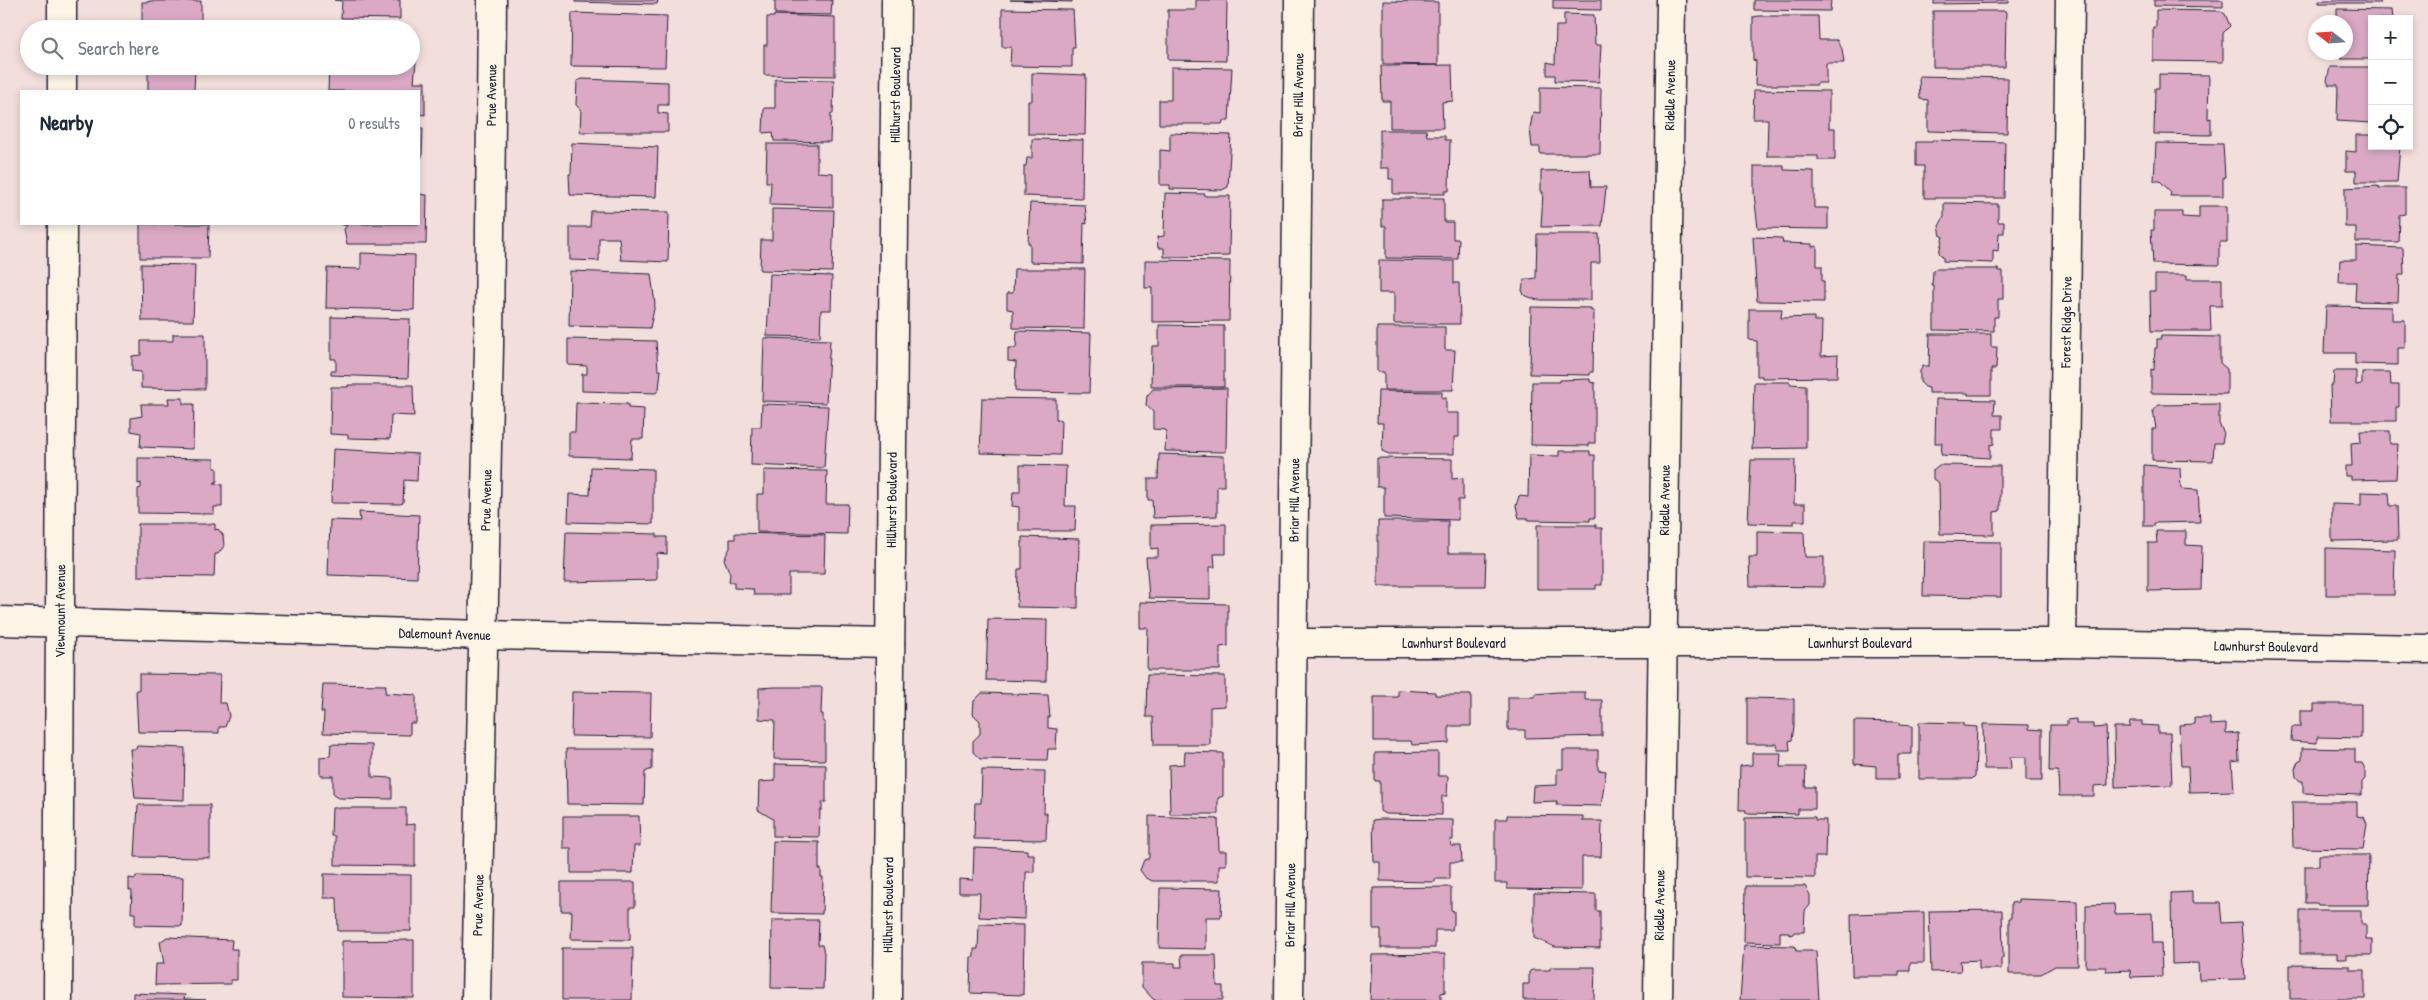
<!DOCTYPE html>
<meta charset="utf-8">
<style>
:root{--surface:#fff;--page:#f2f2f3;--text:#1f2937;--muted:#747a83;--line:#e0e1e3}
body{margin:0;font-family:"Patrick Hand",sans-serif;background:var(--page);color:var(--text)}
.controls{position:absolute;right:15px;top:15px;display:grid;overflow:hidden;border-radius:0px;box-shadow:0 2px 8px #0003}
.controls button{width:45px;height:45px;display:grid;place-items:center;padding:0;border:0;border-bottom:1px solid var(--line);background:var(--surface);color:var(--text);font:25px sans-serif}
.compass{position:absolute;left:2308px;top:15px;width:45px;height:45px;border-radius:50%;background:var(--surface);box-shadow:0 2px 8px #0003;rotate:287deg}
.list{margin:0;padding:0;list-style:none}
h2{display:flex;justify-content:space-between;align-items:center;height:65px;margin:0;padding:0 20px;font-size:21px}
h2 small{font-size:16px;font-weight:400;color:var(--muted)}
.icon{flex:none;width:28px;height:28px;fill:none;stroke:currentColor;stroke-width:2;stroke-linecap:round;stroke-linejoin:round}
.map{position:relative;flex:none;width:2428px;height:1000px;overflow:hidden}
.search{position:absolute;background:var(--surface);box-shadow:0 2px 8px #0003;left:20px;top:20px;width:400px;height:55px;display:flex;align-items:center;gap:12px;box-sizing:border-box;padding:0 18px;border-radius:28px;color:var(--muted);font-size:19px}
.panel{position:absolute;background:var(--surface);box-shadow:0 2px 8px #0003;left:20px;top:90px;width:400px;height:135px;border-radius:0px}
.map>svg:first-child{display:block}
</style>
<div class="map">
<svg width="2428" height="1000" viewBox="0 0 2428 1000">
<rect width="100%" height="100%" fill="#f2dedb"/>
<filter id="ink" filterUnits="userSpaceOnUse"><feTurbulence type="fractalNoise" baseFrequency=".02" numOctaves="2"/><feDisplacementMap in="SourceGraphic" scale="10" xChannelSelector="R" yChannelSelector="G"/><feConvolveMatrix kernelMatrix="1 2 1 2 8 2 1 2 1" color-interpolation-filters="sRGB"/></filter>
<g filter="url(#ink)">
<path fill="#dca9c4" stroke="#22223b" d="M334,0H400V19L341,18L342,1Z
M575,0H658L657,4L575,2Z
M775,0H832L831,15L775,14Z
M1010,0H1072V2Z
M1196,0H1227L1226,61L1168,60V10H1196Z
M1553,0H1601V10L1553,9Z
M1754,0H1831L1830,11L1754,10Z
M1934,0H2009V3L1934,4Z
M2154,0H2223V7L2154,6Z
M2319,0H2380V3H2319Z
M149,1H201V29H142V2H149Z
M1383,1L1438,2V65L1383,64Z
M1002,9L1073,10L1075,47H1072V67L1010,66L1011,47H1002Z
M2337,9L2392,10L2393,19H2372V59H2341V52H2346V22H2337Z
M2156,10L2221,11L2225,14L2230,26L2223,33V62L2153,61V27H2156Z
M1933,11H2006L2005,67H1933Z
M572,13L667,16L665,67L571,66Z
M1564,14L1594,15L1595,45H1601L1599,82L1555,81V75H1547V62L1555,64L1556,26H1564Z
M774,15L835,17V76L764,75V45H767V17H774Z
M1759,16H1818L1819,40H1837L1842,49L1844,63H1826V83H1817V85H1755L1756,61L1753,60V17Z
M353,26L376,27L410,29H328Z
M411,52H417L414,82H425V115L419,114V91H328L329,66H411Z
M1452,65L1453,101L1442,102L1443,128H1390V101H1382L1381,66Z
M1171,67L1232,68L1229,121H1223L1222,124H1159V100H1171Z
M2330,67H2372V123L2337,121L2338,85H2329L2327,81Z
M148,68L195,69L194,91H148Z
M1032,73L1086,75L1085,135L1028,134V101H1032Z
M2159,74L2209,75L2208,119L2211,118V135L2154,134L2155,88H2159Z
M1919,76L2008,78L2007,133L1928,131V100L1920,99Z
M582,79L668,82V105H658V113L668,114V132H580L581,110L576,105L577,81Z
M775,79L834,80L833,114L831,113L830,142L774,141L773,132L763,133L764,108H775Z
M1540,87L1601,88L1600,154H1540V147H1532L1530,129L1533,112L1540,113Z
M1754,90L1829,91V128H1835V160H1818V156H1767L1768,119H1753Z
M419,128H423L422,157H419Z
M1380,130H1426L1427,136H1445V140H1450L1449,191H1445V194H1393V179H1389V168H1380Z
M1170,133L1231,135L1228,187L1222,190L1170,189V185H1160V150L1170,151Z
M2356,135H2372V146H2400L2397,182H2356V171H2346V151L2356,152Z
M1032,139L1083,140L1082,198L1024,196V166H1026L1027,158H1032Z
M1932,140L2005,142L2004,198H1924V166H1916V142H1932Z
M572,143L658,147L656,197L570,195L569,174H571Z
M2156,143L2223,144L2225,177H2223V196H2170L2171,192L2160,181H2154Z
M767,144H817V172L833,173V207L770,205L771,182H766Z
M1754,166H1784V170L1814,171V208H1828V229L1758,228L1754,194Z
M1590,170L1591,187H1606L1602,226L1541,227L1543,192H1541V171Z
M2378,186L2379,188H2405V214L2399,215L2398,242H2356V227H2345V188Z
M1165,193L1205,194V196H1230L1229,256L1164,257V248H1158L1157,237L1164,236Z
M419,194L427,195L426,244H347L344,229L347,226L340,224H419Z
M1400,198H1444V222H1453V239H1459L1458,259L1386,258V226H1382V199H1400Z
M1030,203L1085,205L1087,224L1084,223L1083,264L1030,262V243H1028Z
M1944,203L1998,204V222H2004V233H1999L1998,251L1993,250V263L1943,261V257L1939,253L1943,236H1941L1939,226L1944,217Z
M2199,206H2227V242H2219V265L2153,264L2151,230H2154V212H2182V217L2199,218Z
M772,209L834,210L832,272L760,270L761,240H772Z
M591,211L669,212L668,262L621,260L619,238H599V261L570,260V227H590Z
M140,224H209L208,258H140Z
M1537,234H1599L1600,263H1591V300H1537L1524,295L1522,290L1524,280L1536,278Z
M1753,237L1782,238L1783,243L1812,244V247L1817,246V266H1822V281H1824V302L1757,301Z
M2356,246L2403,248L2404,275H2399L2398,302L2355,301L2356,282H2339L2340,260H2356Z
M361,253L415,255L414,310L326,308L327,268L361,269Z
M1145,260L1230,261L1229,321L1152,322V288H1145Z
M1379,260L1454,261V283H1459L1460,324H1394V293H1379Z
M141,264L195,265L193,321H142Z
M1014,269H1085L1084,329L1013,328V310L1007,309V293H1013Z
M1935,269H1998L1999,271H2003V299H1998V317H1994V331L1934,330V286H1932L1933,271Z
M570,271L651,274L655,304L650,328L569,326Z
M770,274L832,276L831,310H821L820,337L767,336Z
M2155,275H2187V279H2222V306H2210L2211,331H2151L2150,291H2155Z
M2326,306L2392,307V320H2405V348H2398V365L2355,364V353H2324Z
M1531,307L1591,308V311H1594L1593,372H1590V375L1530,374Z
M1749,309H1782L1781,318L1814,317V321H1822L1821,356L1838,355L1837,377L1762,378V376H1757V341L1749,340Z
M331,317L410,319L408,378L331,375V371H336V359H331Z
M1159,325L1224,326V387H1151L1152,346H1159Z
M1377,327H1445V350H1455L1453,390H1384V372H1377Z
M1017,331L1091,333L1089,393L1020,392L1015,390L1016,362L1008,361V348H1016Z
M173,334H205V389L141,388V372L132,371V356L141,355V341H173Z
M1930,334H1991V347H1997L1996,369H1991V395H1968V393H1929V388L1925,387L1920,382V371L1923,366H1929Z
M2161,336L2220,337V363L2227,369V394L2151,393V369L2154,370L2155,348H2157V339H2161Z
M764,338L830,340L826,403L762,401Z
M568,339L656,341L658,370H661L659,389L656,393L582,391V374H587V366L568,365Z
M2334,371H2356V385L2362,384V372H2390L2391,385H2399V407H2396V421H2331L2330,385H2333Z
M1590,379V382L1595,383V443H1589V446L1531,445L1532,382H1560V380Z
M1754,382H1790V384L1806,385V448L1752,449Z
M348,385H413L414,416L391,415L390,439L348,438V435L330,434L331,387H348Z
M1227,388L1226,452L1165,451L1166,430L1153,429V412L1146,405L1147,396L1153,389Z
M1378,391L1442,392V398L1446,397V413H1459V437H1454V454H1389L1382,451L1383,423H1377Z
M168,398H183V404H194L193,449L140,447L141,433L131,431V418L142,416L141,404H169Z
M982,398L1056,399V419L1061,420L1060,455L980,453Z
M1936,399L1995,400L1994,415H2002V429H1994V444L1990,445V458L1941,455L1942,443H1935Z
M576,403L628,404V408L644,409L643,439H632L631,458L569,456V432H575Z
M762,404L828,406L824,468L751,465L752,427H761Z
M2219,404V424L2224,433L2222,443H2214L2213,461L2152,460V429H2156L2153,410L2159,405Z
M2360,431H2390V444H2398L2396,479L2351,480V476H2345V466H2352L2351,443L2361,442Z
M333,449L418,454L417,481L404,480L403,503L400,504L331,503Z
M1559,451H1590V455H1595V518H1590V521L1528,520V518H1519L1516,506L1519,496L1528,497L1529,455L1559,456Z
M1159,454L1224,456V486H1217V516L1153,518L1152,500H1148V479H1158Z
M138,458L214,459V468H217V481L214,483L222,484V507H214V514L138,513V489L141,488V483L138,484Z
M1377,458L1452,459V479L1463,478V500H1458V520L1384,518V487H1377Z
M1751,460H1795L1794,504H1805V521H1794V524L1748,523Z
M1020,465L1066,466L1065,506H1076L1075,531H1019V507L1012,506L1013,492H1020Z
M1939,465L2000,466V511L1994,512V535L1940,534L1939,483L1933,479V470Z
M2144,465L2180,468L2181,489L2198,490L2200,522L2154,523V526H2144Z
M591,467L653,469V524L568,522L569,494L590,495Z
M764,470L827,471L826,504H848L847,534L757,532V494H764Z
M2361,492L2389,493L2390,506H2397L2398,540L2332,541V504L2361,505Z
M359,512L419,515L417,578L328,575L330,520L360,521Z
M1378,521H1448V553H1486L1485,586H1378Z
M138,524H215V530L218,529L223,535L224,546L218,554H215L214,577L138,576Z
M1226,524V554H1214L1215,567H1210V599L1149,598L1146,557H1158V548L1151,549V525Z
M1537,525H1596V528H1602V585H1596V589H1537Z
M1757,531L1804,532L1805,557H1824V587L1750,586L1749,557H1757Z
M2156,531H2186V545L2202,546L2201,590L2148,591V543H2157Z
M566,532L657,534V537H667V554L657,553V580L564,582Z
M735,533L825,535L824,574H789V595H754L753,589L734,588V582H729L730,574L724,559L730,548V539H735Z
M1022,537L1079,539L1078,608L1017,607L1018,569H1022Z
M1924,541L2001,542V597L1923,596Z
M2326,548L2395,550L2394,595H2326Z
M1140,602L1228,604V646L1220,647V670H1147L1148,628H1140Z
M988,619L1047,620L1046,681L986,680Z
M139,674L220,675L219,703H226L229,716L225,727H219V733L138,732L136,690H139Z
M1147,675L1225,676V706L1210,707V745H1154L1153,717H1146Z
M323,684L386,685L385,693L416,695V723H410V735L323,733L324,712H321Z
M775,687H822L821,714H823V722H825V760L774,759L775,720L759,719V688Z
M1398,690L1435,692V695H1471V726H1449V743L1412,745L1411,741H1374V697H1398Z
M572,692L651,693L650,737L571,736Z
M1558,692H1585V700H1602V736L1525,738V730H1508V697H1535V694Z
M982,693L1048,695L1050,717H1048V728L1057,729L1056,749H1048L1047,760L980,759L973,752V741L980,734V721L973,714L974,701Z
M1747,698L1794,699V727L1792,740L1789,741L1790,750H1778L1777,744H1747Z
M2314,704H2361V738L2317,737V743L2291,741L2292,727H2300V711H2314Z
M2194,718H2210V725L2226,724V734L2238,733L2239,761L2232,762L2234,791L2189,792L2188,766H2181L2179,725L2194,724Z
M2076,719V724H2093V728L2106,727L2108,785L2094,786V796H2059L2058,771H2049L2050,725H2067V720Z
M1854,721L1899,722V725L1912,726V754H1898V779H1876V766L1854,764Z
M2130,721H2142V725L2158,726V733H2170L2172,785L2115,787L2114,727H2129Z
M1919,722L1963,723V726L1977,727L1975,776L1972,779H1919Z
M1983,724L2029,725V729L2042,730V781H2026V757H2010L2011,769H1984Z
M331,744L372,745V777L392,778V799L338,798L333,795V776H320V757L330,756Z
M137,746L185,748L184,800L135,798L130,749H136Z
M2302,748L2355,749V763H2362L2365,769V779L2362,782V795L2303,793V781H2300L2296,777L2295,768L2298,762L2302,760Z
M566,749H652V769L645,772L644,805L567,804Z
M1563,750H1598V770L1606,771L1601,806L1556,805L1557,801L1532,802L1533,786L1557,785V769H1563Z
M1185,752L1223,753V796L1218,798V814H1170L1169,765L1184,764Z
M1438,752V776H1448L1447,796H1442V815L1385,814L1380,811V781H1375V753Z
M1752,753H1781L1780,767H1806L1805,787H1815V809H1798V814L1746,813V810H1739L1740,766L1752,765Z
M775,764L826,765V802H822V810H820L819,837L773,836V819L758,810L759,782L775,781Z
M982,770L1045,771L1044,813H1047L1046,840L974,839L975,803H981Z
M2292,802H2357V816L2364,817L2367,824L2363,849L2293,848Z
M138,805H210V858L135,857Z
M332,808H406V825L415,824V866L335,865V836H331Z
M1507,815L1583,816V821H1602L1601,857H1582V890L1507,889V883H1495V819H1507Z
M563,816H639L640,846H634L633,873H571V848H563Z
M1149,816L1218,819L1219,851H1226V865H1219V881H1152L1145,877L1140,870L1144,860L1149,858Z
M1815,817V820H1826L1825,857H1815V878L1745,877V818Z
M1381,819L1453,820V840H1450L1451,846H1461L1462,862H1450V879H1435V882L1380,881V862H1374L1373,820Z
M773,841L819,842V869H821V877H823L822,914L771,913Z
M974,848L1027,850V854H1034V872H1026L1025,919L979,917L980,893H959V879L973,880Z
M2319,855H2369L2368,905H2318L2317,903H2305V866H2319Z
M324,874L411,875V931H338L337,898H324Z
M136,876L183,877L182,926L135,925V913H131L132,891L129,890V878L135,879Z
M561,882H635V907H630V940L571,939L572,911H561Z
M1745,886H1805L1810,895V905L1805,911L1804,932H1794L1793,934L1789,935V932H1780V943L1744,942Z
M1451,887V910L1454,911V924L1451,930H1435V948H1381V929H1373V888Z
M1160,888L1222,889L1221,917H1206V949L1159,948Z
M2192,892V903H2220L2222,923L2241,922L2245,979L2199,980L2198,963L2172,964L2171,893Z
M1534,893L1596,894V911H1600V948L1555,947L1534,938Z
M2018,899L2077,901L2078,966H2055L2041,974H2009V918H2011V903L2018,902Z
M2114,904L2115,914L2152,913L2153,943H2161L2162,976L2131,977L2130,970L2106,971V967H2086V905Z
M2002,910L2003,958H2001V969H1979V960L1960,961L1961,971L1931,972L1929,911Z
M2300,910H2361V924H2366V939H2372V955H2346V959H2337V954H2300Z
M1924,912V963H1910V971H1899V976H1852L1851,914Z
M772,920H819L818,945H822L824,953L823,989L771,988Z
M979,924L1024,925L1023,995L970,993L971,957H974V949H978Z
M167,937L232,940L231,949H237V980H231V984L155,985L156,964H164L160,942Z
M414,940V998L342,997V941Z
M1744,945L1795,946L1796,951H1816L1819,1000H1740Z
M562,948H633L632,1000H562Z
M1445,954V992L1441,993V1000H1370L1372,955Z
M1181,955H1216L1217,986H1223V1000H1154L1142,987V963H1175V967H1182Z
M2290,965L2350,966V970H2365V999H2290Z
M1550,967H1595L1594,1000H1523V984H1529V972L1532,970H1550Z
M133,993L185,995L184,999L206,1000H133Z"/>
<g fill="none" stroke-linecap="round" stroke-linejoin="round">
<defs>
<g id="street">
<path d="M62,29V0"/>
<path d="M62,91V66"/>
<path id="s1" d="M0,621L484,635L890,643"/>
<path id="s2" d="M1292,643H2062L2428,649"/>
<path id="s3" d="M2062,643L2070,0"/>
<path id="s4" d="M58,1000L62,224"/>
<path id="s5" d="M476,1000L489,345L492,0"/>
<path id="s6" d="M887,1000L896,0"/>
<path id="s7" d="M1289,1000L1299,0"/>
<path id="s8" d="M1658,1000L1671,0"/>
</g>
</defs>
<use href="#street" stroke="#22223b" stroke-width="31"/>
<use href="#street" stroke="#fcf5e5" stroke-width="28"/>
</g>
</g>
<g text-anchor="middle" stroke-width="4.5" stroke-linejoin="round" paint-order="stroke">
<g font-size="14" fill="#22223b" stroke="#fcf5e5">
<text dy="5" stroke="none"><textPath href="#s5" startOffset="905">Prue Avenue</textPath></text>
<text dy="5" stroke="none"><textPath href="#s6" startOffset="905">Hillhurst Boulevard</textPath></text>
<text dy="5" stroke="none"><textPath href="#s7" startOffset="905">Briar Hill Avenue</textPath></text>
<text dy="5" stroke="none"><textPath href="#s8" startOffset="905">Ridelle Avenue</textPath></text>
<text dy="5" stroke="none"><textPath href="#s3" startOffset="321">Forest Ridge Drive</textPath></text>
<text dy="5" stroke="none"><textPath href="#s5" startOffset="500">Prue Avenue</textPath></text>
<text dy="5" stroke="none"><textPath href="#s6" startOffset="500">Hillhurst Boulevard</textPath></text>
<text dy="5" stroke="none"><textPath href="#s7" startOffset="500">Briar Hill Avenue</textPath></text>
<text dy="5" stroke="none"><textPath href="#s8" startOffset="500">Ridelle Avenue</textPath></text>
<text dy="5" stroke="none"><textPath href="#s4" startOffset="389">Viewmount Avenue</textPath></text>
<text dy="5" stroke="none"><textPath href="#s1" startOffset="445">Dalemount Avenue</textPath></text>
<text dy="5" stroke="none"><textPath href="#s2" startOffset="162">Lawnhurst Boulevard</textPath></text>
<text dy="5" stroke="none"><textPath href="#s2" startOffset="568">Lawnhurst Boulevard</textPath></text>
<text dy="5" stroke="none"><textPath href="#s2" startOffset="974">Lawnhurst Boulevard</textPath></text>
<text dy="5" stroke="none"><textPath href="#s5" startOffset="95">Prue Avenue</textPath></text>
<text dy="5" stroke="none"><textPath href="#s6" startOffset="95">Hillhurst Boulevard</textPath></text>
<text dy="5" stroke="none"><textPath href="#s7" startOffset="95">Briar Hill Avenue</textPath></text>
<text dy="5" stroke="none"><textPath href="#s8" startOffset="95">Ridelle Avenue</textPath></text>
</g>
</g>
</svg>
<div class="controls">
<button>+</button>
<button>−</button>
<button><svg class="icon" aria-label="locate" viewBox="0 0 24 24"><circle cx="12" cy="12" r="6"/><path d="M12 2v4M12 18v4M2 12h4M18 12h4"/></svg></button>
</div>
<svg class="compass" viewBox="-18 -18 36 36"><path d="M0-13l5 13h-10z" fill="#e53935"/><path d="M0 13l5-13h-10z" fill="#747a83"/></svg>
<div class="search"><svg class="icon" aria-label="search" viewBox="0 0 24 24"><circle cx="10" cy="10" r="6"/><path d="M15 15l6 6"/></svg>Search here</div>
<section class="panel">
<h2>Nearby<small>0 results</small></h2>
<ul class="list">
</ul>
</section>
</div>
